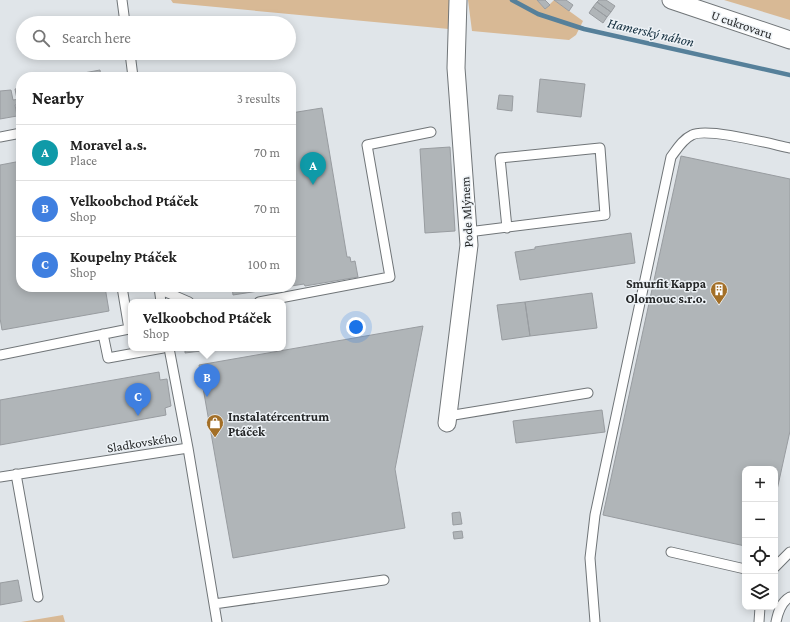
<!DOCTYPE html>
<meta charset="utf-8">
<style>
:root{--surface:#fff;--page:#f6f6f6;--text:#222;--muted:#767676;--line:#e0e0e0;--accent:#1a73e8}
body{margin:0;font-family:"Crimson Pro",serif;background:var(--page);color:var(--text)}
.controls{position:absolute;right:12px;bottom:12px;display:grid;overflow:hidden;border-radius:8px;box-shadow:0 2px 10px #0003}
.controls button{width:36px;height:36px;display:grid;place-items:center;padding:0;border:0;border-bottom:1px solid var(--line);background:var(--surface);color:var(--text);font:20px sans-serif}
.you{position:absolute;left:356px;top:327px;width:14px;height:14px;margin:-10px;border:3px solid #fff;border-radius:50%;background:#1a73e8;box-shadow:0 0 0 6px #1a73e833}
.badge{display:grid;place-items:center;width:26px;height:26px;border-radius:50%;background:var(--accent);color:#fff;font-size:13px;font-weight:700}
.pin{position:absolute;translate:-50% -33px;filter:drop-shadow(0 1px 2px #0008)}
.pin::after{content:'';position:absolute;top:21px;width:14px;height:12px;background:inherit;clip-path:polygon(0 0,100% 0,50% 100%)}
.popup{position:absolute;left:128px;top:299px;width:158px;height:52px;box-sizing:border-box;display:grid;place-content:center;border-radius:8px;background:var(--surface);filter:drop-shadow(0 1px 3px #0005);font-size:13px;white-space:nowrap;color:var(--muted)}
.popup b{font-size:15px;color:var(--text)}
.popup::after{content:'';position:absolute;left:50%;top:100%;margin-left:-8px;border:8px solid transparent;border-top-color:var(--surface)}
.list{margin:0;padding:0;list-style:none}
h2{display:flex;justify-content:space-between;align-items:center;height:52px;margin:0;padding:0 16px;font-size:17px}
h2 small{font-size:13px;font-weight:400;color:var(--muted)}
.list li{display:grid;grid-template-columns:26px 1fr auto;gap:12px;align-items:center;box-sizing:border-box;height:56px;padding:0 16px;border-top:1px solid var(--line)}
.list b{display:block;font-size:15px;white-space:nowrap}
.list p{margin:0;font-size:13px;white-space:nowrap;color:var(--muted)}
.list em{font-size:13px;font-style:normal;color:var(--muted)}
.icon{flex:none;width:22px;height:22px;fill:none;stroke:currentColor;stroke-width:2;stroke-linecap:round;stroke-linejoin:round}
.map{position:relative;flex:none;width:790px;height:622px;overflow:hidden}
.search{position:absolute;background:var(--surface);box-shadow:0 2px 10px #0003;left:16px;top:16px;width:280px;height:44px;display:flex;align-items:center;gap:10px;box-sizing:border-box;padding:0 14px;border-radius:22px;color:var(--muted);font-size:15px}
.panel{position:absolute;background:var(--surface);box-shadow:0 2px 10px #0003;left:16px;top:72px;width:280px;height:220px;border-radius:16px}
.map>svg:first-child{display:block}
</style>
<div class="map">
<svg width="790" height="622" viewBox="0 0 790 622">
<rect width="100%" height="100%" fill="#e0e5e9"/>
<path fill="#d8b995" d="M171,0H449V29L173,3Z
M468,0H537L545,9L554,0L583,21L576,35L569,40L472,31Z
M724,0H790V20Z
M63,615L65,622H21Z"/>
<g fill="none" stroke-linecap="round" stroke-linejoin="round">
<path stroke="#56809a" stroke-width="4.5" d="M512,0L538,14L584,29L790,75"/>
</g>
<path fill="#b0b5b8" stroke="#989ca0" d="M537,0H545L550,5L545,9Z
M554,0H566L573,5L569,11Z
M599,0H606L615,6L611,12L597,2Z
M597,2L611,12L607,17L593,7Z
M593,7L607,17L603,23L589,13Z
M100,70L101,77H62Z
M540,79L585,84L581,117L537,112Z
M21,88V106L20,99H17L15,89Z
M11,90L13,100L20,99L21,104L15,105L17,116L0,119V91Z
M499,95L513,96L512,111L497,109Z
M322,108L347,257H350L351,262L355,261L358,277L305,286L304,284L291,286V113Z
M450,147L455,231L425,233L420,149Z
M681,156L790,179V431L775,499V469H745V546L603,515Z
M21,161V287H105L109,311L2,330L0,318V165Z
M631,233L635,263L520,280L515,252L535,249V247Z
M232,287H284L233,295Z
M592,293L597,328L530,336L525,302Z
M525,302L530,336L502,340L497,305Z
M423,326L395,469L405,528L233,558L199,365Z
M185,348H209V350L185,353Z
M159,372L160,380L167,379L171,406L165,408L166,415L0,445V400Z
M602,410L605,432L516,443L513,421Z
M460,512L462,524L453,525L452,513Z
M462,531L463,538L454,539L453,532Z
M18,580L22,601L0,605V583Z"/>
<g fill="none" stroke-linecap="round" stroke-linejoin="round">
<defs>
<path id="lane" d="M122,0L125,23
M130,53L133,77
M0,137L21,133
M468,232L605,215L600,148L500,158L507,228
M159,287L161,302
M159,289L189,302
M259,302L390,277L367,145L431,132
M103,334L108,358L163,348
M0,355L129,329L122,287
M448,416L588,393
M188,448L217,622
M16,474L38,597
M0,477L188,448L169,348
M671,552L745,569
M775,567L790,552
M214,604L384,580
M595,622L590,558L595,515L671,157C677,149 683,139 692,135C707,127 771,144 790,148
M759,622L760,607
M776,622C778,612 781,602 790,597"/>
<path id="street" d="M671,0L790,40
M447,423L469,245L456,68L458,0"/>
</defs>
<use href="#lane" stroke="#707578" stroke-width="11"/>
<use href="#street" stroke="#707578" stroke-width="19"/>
<use href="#lane" stroke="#fff" stroke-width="9"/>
<use href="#street" stroke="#fff" stroke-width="17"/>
</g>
<defs>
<symbol id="building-pin" viewBox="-11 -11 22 30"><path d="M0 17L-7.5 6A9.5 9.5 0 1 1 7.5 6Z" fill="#a36f27" stroke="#edf2f6"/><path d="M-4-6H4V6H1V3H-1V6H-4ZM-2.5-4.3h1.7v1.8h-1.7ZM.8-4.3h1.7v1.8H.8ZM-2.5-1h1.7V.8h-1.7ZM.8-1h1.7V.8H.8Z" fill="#fff"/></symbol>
<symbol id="shop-pin" viewBox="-11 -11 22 30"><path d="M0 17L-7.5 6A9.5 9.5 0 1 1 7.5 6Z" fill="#a36f27" stroke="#edf2f6"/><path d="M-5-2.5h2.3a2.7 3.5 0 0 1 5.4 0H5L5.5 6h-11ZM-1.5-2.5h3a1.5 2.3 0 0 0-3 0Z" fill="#fff"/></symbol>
</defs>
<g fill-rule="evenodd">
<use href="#building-pin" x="709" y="280" width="20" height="27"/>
<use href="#shop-pin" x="205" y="413" width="20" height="27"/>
</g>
<g text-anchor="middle" stroke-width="3" stroke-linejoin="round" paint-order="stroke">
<g font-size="13" fill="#242627" stroke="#edf2f6">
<text transform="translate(742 24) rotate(19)" y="5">U cukrovaru</text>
<text transform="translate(466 212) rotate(-93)" y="5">Pode Mlýnem</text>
<text transform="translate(142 442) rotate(-9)" y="5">Sladkovského</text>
</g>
<g font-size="13" font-weight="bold" fill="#242627" stroke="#edf2f6" text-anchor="end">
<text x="706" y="288">Smurfit Kappa<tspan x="706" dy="15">Olomouc s.r.o.</tspan></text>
<text x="228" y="421" text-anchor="start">Instalatércentrum<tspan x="228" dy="15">Ptáček</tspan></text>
</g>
<g font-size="14" font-style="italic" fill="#112c3c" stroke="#edf2f6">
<text transform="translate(651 32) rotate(13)" y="5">Hamerský náhon</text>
</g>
</g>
</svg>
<div class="controls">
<button>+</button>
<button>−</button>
<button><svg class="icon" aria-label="locate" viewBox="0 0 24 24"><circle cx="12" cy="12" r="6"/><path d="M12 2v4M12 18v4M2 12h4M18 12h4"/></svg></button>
<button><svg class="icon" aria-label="layers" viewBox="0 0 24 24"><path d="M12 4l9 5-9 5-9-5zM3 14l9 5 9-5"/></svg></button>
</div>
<div class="you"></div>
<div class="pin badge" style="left:313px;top:185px;background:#0f9aa8">A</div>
<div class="pin badge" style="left:207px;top:397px;background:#3f7fe0">B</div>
<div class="popup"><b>Velkoobchod Ptáček</b>Shop</div>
<div class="pin badge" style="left:138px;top:416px;background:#3f7fe0">C</div>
<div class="search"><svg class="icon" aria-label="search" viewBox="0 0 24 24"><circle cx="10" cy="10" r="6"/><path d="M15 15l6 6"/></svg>Search here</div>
<section class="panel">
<h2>Nearby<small>3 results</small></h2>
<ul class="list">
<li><span class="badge" style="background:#0f9aa8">A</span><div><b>Moravel a.s.</b><p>Place</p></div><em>70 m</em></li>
<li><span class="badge" style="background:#3f7fe0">B</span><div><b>Velkoobchod Ptáček</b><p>Shop</p></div><em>70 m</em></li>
<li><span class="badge" style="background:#3f7fe0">C</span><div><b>Koupelny Ptáček</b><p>Shop</p></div><em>100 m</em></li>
</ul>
</section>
</div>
